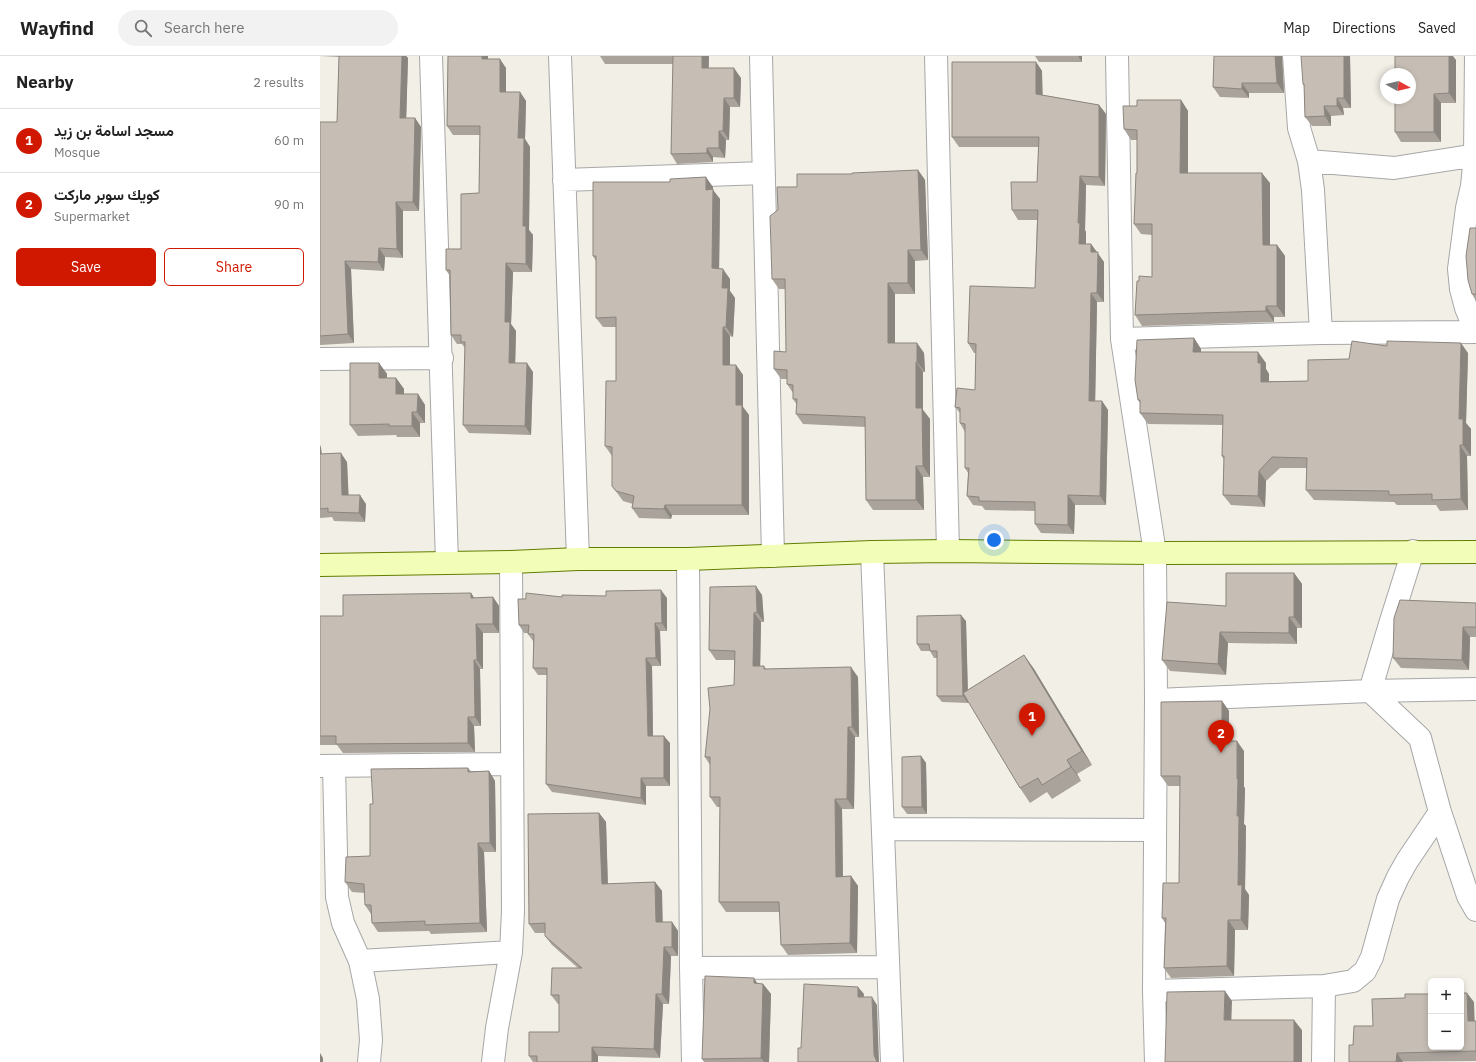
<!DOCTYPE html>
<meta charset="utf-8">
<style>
:root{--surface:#fff;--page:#f2f2f2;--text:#222;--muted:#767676;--line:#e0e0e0;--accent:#d01800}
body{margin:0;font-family:"IBM Plex Sans",Vazirmatn,sans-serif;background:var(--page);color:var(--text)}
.controls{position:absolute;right:12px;bottom:12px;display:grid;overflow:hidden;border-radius:6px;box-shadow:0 2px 6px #0003}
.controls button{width:36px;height:36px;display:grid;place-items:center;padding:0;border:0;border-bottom:1px solid var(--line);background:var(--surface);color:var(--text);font:20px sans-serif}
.compass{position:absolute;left:1060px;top:12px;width:36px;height:36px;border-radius:50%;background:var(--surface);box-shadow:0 2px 6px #0003;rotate:98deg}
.you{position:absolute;left:674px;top:484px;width:14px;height:14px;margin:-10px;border:3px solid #fff;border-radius:50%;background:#1a73e8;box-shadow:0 0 0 6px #1a73e833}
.badge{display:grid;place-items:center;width:26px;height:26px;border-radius:50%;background:var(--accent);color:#fff;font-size:13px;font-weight:700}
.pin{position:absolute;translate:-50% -33px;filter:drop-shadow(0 1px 2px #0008)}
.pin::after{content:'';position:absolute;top:21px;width:14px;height:12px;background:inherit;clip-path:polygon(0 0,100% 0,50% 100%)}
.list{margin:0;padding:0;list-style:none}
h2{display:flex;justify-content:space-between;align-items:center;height:52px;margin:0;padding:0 16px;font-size:17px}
h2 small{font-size:13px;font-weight:400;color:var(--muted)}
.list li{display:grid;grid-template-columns:26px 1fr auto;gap:12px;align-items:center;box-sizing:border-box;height:64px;padding:0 16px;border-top:1px solid var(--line)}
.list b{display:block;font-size:15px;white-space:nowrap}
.list p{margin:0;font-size:13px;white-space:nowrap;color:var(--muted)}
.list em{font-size:13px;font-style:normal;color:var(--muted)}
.actions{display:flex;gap:8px;padding:12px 16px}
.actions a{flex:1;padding:9px 0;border:1px solid var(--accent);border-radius:6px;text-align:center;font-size:14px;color:var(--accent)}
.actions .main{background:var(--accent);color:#fff}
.icon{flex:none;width:22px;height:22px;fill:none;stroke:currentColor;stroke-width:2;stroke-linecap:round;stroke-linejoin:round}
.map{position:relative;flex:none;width:1156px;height:1006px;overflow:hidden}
header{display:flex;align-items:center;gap:24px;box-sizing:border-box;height:56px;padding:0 20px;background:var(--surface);border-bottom:1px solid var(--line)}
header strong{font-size:19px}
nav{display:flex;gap:22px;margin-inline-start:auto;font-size:14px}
.search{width:280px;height:36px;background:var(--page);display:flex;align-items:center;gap:10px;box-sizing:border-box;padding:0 14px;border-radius:22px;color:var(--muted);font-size:15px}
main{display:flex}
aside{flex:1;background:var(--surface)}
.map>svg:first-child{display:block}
</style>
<header>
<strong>Wayfind</strong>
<div class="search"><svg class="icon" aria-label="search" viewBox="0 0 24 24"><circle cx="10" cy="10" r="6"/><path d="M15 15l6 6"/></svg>Search here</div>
<nav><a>Map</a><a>Directions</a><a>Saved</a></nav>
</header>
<main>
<aside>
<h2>Nearby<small>2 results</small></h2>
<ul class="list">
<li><span class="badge">1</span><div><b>مسجد اسامة بن زيد</b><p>Mosque</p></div><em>60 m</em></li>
<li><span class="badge">2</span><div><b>كويك سوبر ماركت</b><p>Supermarket</p></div><em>90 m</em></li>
</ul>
<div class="actions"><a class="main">Save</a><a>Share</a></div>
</aside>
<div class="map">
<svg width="1156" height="1006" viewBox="0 0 1156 1006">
<rect width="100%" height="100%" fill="#f1efe6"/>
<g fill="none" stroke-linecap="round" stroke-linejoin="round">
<defs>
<path id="street" d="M111,0L127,506
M240,0L258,503
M441,0L453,500
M616,0L628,495
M797,0L802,283L835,497L836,644L834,935L836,1006
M974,0L979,72L989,105L993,134L1001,277
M1156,0L1155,99L1152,130L1147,152L1139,213L1141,233L1146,252L1156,276
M989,105L1074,112L1156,99
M244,124L444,117
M802,283L1001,277L1156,276
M0,303L122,302
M1093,495L1070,568L1050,635L1100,682L1120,756L1148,840L1156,854
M552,496L572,1006
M368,503L371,912L373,1006
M836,644L1050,635L1156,633
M0,710L192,708
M14,710L17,841L23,867L40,905L48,943L51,984L49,1006
M563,773L835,774
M40,905L191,896
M371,912L568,911
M834,935L1004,930L1033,925L1045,915L1052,901L1068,843L1078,821L1087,805L1120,756
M173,1006L177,972L191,896L193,855L191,506
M1003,1006L1004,930"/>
<path id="secondary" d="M0,509L191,506L258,503H368L552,496L628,495L835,497L1156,496"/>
</defs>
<use href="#street" stroke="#a7a7a7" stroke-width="24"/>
<use href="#secondary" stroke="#627e00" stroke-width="24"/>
<use href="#street" stroke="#fff" stroke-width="22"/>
<use href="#secondary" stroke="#f2feb7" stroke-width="22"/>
</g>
<path fill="#aaa39c" d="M1,0H86L88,2L86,62H95L101,71L99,155H83V202L65,201L64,215L31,213L34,287L0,289V66H17L19,1Z
M123,0H168V3L186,12V36H200L206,45L205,83L210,91L209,174L213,179L212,216H193L191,268L196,275L195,307L213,316L211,379L149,377L143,369L145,292L142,288H137L131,279L130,220L126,214L141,193L159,137L160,79H133L127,70L128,0Z
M280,0H389V12L421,22L420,51H410L409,84H406L405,102L393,101V106L357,108L351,98L353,8H285Z
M715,0H762V6H719Z
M894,0H962L964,37H929V42L900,41L893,31Z
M1030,0L1031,52H1023L1024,59L1011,60V70H992L985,61L984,30L983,28Z
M1136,4V47H1121V86H1081L1075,76Z
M716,6L722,15V39L779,49L786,58L785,130L766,129L765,174L766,176V188H771L784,206V246H777L775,345H782L788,354L786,449H755L754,478L721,477L715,468V455L665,454L662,450L653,449L647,440L648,417L645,412V376L640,367V357L635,351L655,334L656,297H654L648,287L715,232L717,164H698L692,154L717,126L719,91H639L632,81Z
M861,44L868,55V117L950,127V189H957L965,200V261H954V266L822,270L815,259L819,225L832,221V179L821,178L814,168L817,117V84H811L804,73L817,50Z
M598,114L605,124L608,204L595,205V238H575V287H597L604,297L605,316H603V354L610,363V421H603L604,454H553L546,444V371L483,368L476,358L477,349L473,343V337L467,328V323H461L454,313L466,296V233H459L452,223L458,154L477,131Z
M393,131V134L400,143L399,213L410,223V235L415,242L413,281L410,280V309H416L423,319V351L429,359V459H352L351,463L319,462L312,452L313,448L303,445L292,430V400L285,390L296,325V271H283L276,262V205L273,200Z
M1156,172V245L1152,238Z
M874,282L881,293V296L946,307V313L949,318V325H988L1029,303L1067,290L1148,297L1146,367L1151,373V400H1147L1148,454L1120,455L1116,449H1077L1074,446L994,444L986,434L987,412H960L946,425L945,451L911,449L903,439L904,404L902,400L903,369L828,368L820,357V347L818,344Z
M59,307L67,318V322H76L84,333V338H98L105,349V367H100V381H77L76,379L38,380L30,369Z
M0,389L1,392L2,398L27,406L28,439L46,448L45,466L14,465L12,461L0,462Z
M974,517L982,528V572H977V588L908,587L906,619L850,615L842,604L906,550Z
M151,537L154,542L173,541L179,550V577H163V613H160L161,670H154L155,696L23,697L17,689H0V560H23Z
M442,539L444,566H441L440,610H444L446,613L538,621L539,681H535L534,753H522L523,821L531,820L538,830L537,897L468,899L461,889L460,856H406L399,846L400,751H397L390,741V709L385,701L414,629V604H396L389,594Z
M242,541L347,542V575H340L341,610H332L333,680L350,687V730H326V749L232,736L226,728L227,619H218L213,612V585L208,578V577H204L199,569Z
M1156,547V581H1150L1149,614L1081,612L1073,602Z
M646,565L648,634L704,599L714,613L772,709L757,718L761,725L732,743L727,736L710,747L700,732L648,645V647L622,646L617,640V602H614L610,595H601L597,588Z
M902,645L909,655V685L924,695V731L925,732L924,768L926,770L925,833L929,839L928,874H915L914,920L851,922L844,912L845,867L842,862L859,827L860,730H848L841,720Z
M601,700L606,707L607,758H587L582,751Z
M148,712L151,715H169L175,725L176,796H164L167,876L111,878L109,875L58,876L52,867L51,858L45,849V837L32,836L25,826L50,800L53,748Z
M279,757L286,766L288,828L335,826L342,835V866H352L358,875V900H351L349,948H343L340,1002L278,1000V1006H213L209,1000L239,976V948H238L231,939L258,912L232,889L225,880V877H215L209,868Z
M438,928H443L451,938L449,1006H384L382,1003Z
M1154,946V965H1156V1005L1029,1006L1033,989L1053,970Z"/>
<path fill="#8b857f" d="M82,0H86L88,2L86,71L80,62Z
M162,0H168V12L162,3Z
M382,0H389L388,21L382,12Z
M758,0H762V6Z
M955,0H962L964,37L957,27Z
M1024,0H1030L1031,52L1024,42Z
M1128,0H1133L1136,4V47L1129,37Z
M180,3L186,12V45L180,36Z
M716,6L722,15L723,48L716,38Z
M414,12L421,22L420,51L414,42Z
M922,27L929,37V42L922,33Z
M200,36L206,45L205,83L210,91L209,174L213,179L212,216L206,208L203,170L198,82Z
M1114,38L1121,47V86L1114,76Z
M404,42L410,51L409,84L403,75Z
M1017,42L1023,52L1024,59L1017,50Z
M861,44L868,55V128L860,117Z
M779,49L786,58L785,130L779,121Z
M1004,50L1011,60V70L1005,60Z
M95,62L101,71L99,155L93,146Z
M399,75L406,84L405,102L399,92Z
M387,92L393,101V106L387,97Z
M598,114L605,124L608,204L601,194Z
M942,117L950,127V200L943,189Z
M760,120L766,129L765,174L766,176V197L759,188L758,167Z
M386,121L393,131V134L400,143L399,222L392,212L386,134Z
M76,146L83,155V202L77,193Z
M771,188L784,206V246L777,237L771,196Z
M957,189L965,200V261L957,250Z
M59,192L65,201L64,215L58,206Z
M588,194L595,205V238L588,227Z
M25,205L31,213L34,287L28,278Z
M186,207L193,216L191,268L196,275L195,316L189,307L185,266Z
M403,213L410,223V235L415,242L413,281L406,271L402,232Z
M568,227L575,238V298L568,287Z
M771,237L777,246L775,355L769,345Z
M946,250L954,261V266L946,255Z
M403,271L410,280V319L403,309Z
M874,282L881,293V306L873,296Z
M597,287L604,297L605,316L597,306Z
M1141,287L1148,297L1146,367L1151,373V400L1143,389L1139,363Z
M938,296L946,307V313L949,318V336L941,326L938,307Z
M596,306L603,316V354L610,363V421L603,410L596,352Z
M59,307L67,318V333L59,322Z
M207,307L213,316L211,379L205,370Z
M416,309L423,319V351L429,359V459L422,449L416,349Z
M76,322L84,333V349L76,338Z
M98,338L105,349V367L97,356Z
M782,345L788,354L786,449L780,440Z
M92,356L100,367V381L92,370Z
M0,389L1,392L2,407L0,404Z
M1140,389L1147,400L1148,454L1141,443Z
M21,397L27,406L29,447L22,439Z
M596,410L603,421L604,454L596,444Z
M939,415L946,425L945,451L938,440Z
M40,439L46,448L45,466L39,457Z
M748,439L755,449L754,478L748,469Z
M345,449L352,459L351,463L344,453Z
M974,517L982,528V572L974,561Z
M436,530L442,539L444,566L437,556Z
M341,534L347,542V575L342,567Z
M151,537L157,546L151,542Z
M173,541L179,550V577L173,568Z
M434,557L441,566L440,620L433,610Z
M641,559L646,565L648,647L643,640Z
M969,561L977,572V588L969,577Z
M335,567L340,575L341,610L336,602Z
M156,568L163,577V613L157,604Z
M1143,571L1150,581L1149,614L1142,604Z
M900,576L908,587L906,619L898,608Z
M704,599L714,613L772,709L762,695Z
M326,602L332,610L333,688L328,680Z
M154,604L160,613L161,670L155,661Z
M531,611L538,621L539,681L532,671Z
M902,645L909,655V695L902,685Z
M148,661L154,670L155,696L148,687Z
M528,671L535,681L534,753L527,743Z
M344,680L350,687V730L344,722Z
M917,685L924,695V731L925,732L924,768L926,770L925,833L929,839L928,874L921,864L918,829Z
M601,700L606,707L607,758L602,751Z
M747,704L757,718L761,725L751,711Z
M169,715L175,725L176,796L170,787Z
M321,722L326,730V749L321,742Z
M515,743L522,753L523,831L516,821Z
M279,757L286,766L288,837L282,828Z
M158,787L164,796L167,876L160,867Z
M531,820L538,830L537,897L530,887Z
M335,826L342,835L343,875L336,866Z
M908,864L915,874L914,920L907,910Z
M352,866L358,875V900L352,891Z
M344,891L351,900L349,948L342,938Z
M434,922L441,933L434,927Z
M443,928L451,938L449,1006H444L441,1002Z
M538,931L544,938L543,949L538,941Z
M905,935L912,945L911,975L904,964Z
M1147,937L1154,946L1155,975L1148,965Z
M336,938L343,948L340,1002L334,993Z
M552,941L557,949L559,1006H557L554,999Z
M974,964L982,974V1006H974Z
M272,991L278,1000V1006H272Z
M0,997L3,1002V1006H0Z
M1077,997L1083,1006H1076Z"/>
<path fill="#c6beb5" stroke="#8b857f" d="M19,0H82L80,62H95L93,146H76L77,193L59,192L58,206L25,205L28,278L0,280V66H17Z
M128,0H162V3H180V36H200L198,82H204L203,170H206V208L186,207L185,266H190L189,307H207L205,370L143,369L145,286H141V279H131L130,214H126V193H141V138L159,137L160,70H127Z
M353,0H382V12H414V42H404L403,75H399V92H387V97L351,98Z
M894,0H955L957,27H922V33L893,31Z
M981,0H1024V42H1017V50H1004L1005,60L985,61L984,28H983Z
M1075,0H1129V37L1114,38V76H1075V42H1090V18H1075Z
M632,6H716V38L779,49V121L760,120L758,167H760L759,188H771V196H778L777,237H771L769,345H782L780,440L748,439V469L715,468V446L659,445V441L647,440L649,412H645V368L640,367V352L635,351L637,332L655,334L656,288L648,287L650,230L715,232L718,154H692L691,126H717L719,81H632Z
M817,44H861L860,117H942L943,189H957V250H946V255L815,259L817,225H819V220L832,221V168H814L816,117H817V74L804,73L803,50H817Z
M598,114L601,194H588V227H568V287H597V306H596V352H602L603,410H596V444H546L545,361L476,358L477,343H473V329L467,328V314L454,313V295L466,296L465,223H452L450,160L458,154L457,131H477V118H532V117Z
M386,121V134L393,133L392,212L403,213L402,232H408L406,271H403V309H416V349H422V449H345L344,453L312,452L314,440L296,435L292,430V391L285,390L286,325H296V261L276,262V200H273V126H350V123Z
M1150,172H1156V238H1152L1148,224L1146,200Z
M874,282L873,296H938V307H941V326L988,325V304L1029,303L1032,285L1067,290V285L1141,287L1139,363H1143V389H1140L1141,443L1112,444V438L1069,439V435L986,434L987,402L952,401L939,415L938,440L903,439L904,400H902L903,359L820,357V344H818L815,324L817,284Z
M30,307H59V322H76V338H98L97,356H92V370H69V368L30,369Z
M21,397L22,439H40L39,457L8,456V452L0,453V398Z
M906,517H974V561H969V577L900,576L898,608L842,604L847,546L906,550Z
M436,530L437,556L434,557L433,610H444V613L531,611L532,671H528L527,743H515L516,821L531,820L530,887L461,889L459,846H399L400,741H390V701H385L390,653L388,632L414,629L415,595L389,594L390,531Z
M341,534L342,567H335L336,602H326L328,680H344V722H321V742L226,728L227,612H213L214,578H208L209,569H199L198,543H206V537L242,541V539L286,540V535Z
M151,537V542L173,541V568H156L157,604H154L155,661H148V687L16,688V680H0V560H23V539Z
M1080,544L1156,547V571H1143L1142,604L1073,602L1074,562Z
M641,559L643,640H617V595H610L609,588H597V560Z
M704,599L762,695L747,704L751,711L722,729L718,722L700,732L643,637Z
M902,645V685H917V723H918L917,760H919L918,829H922L921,864H908L907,910L844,912L846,862H842L843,827H859L860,720H841V646Z
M601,700L602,751H582V701Z
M148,712V716L169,715L170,787H158L160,867L105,869V865L52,867L51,849H45L44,828L25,826L26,801L50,800V748H53L51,713Z
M279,757L282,828L335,826L336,866H352V891H344L342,938H336L334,993L272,991V1006H217V1000H209V976H239V939H231L232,912H262L225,880V867L209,868L208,758Z
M385,920L434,922V927L443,928L441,1002L382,1003Z
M484,928L538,931V941H552L554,999L557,1006H478V992H481Z
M905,935L904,964H974V1006H845L847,936Z
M1141,937H1147L1148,965H1156V995L1077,997L1076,1006H1029V989H1033L1034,970H1053L1052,943L1085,942V938H1111V991H1141Z"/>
</svg>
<div class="controls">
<button>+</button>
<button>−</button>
</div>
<svg class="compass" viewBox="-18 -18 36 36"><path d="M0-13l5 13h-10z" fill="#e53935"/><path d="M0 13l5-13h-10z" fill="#767676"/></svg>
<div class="you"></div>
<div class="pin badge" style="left:712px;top:680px">1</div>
<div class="pin badge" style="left:901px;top:697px">2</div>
</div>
</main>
